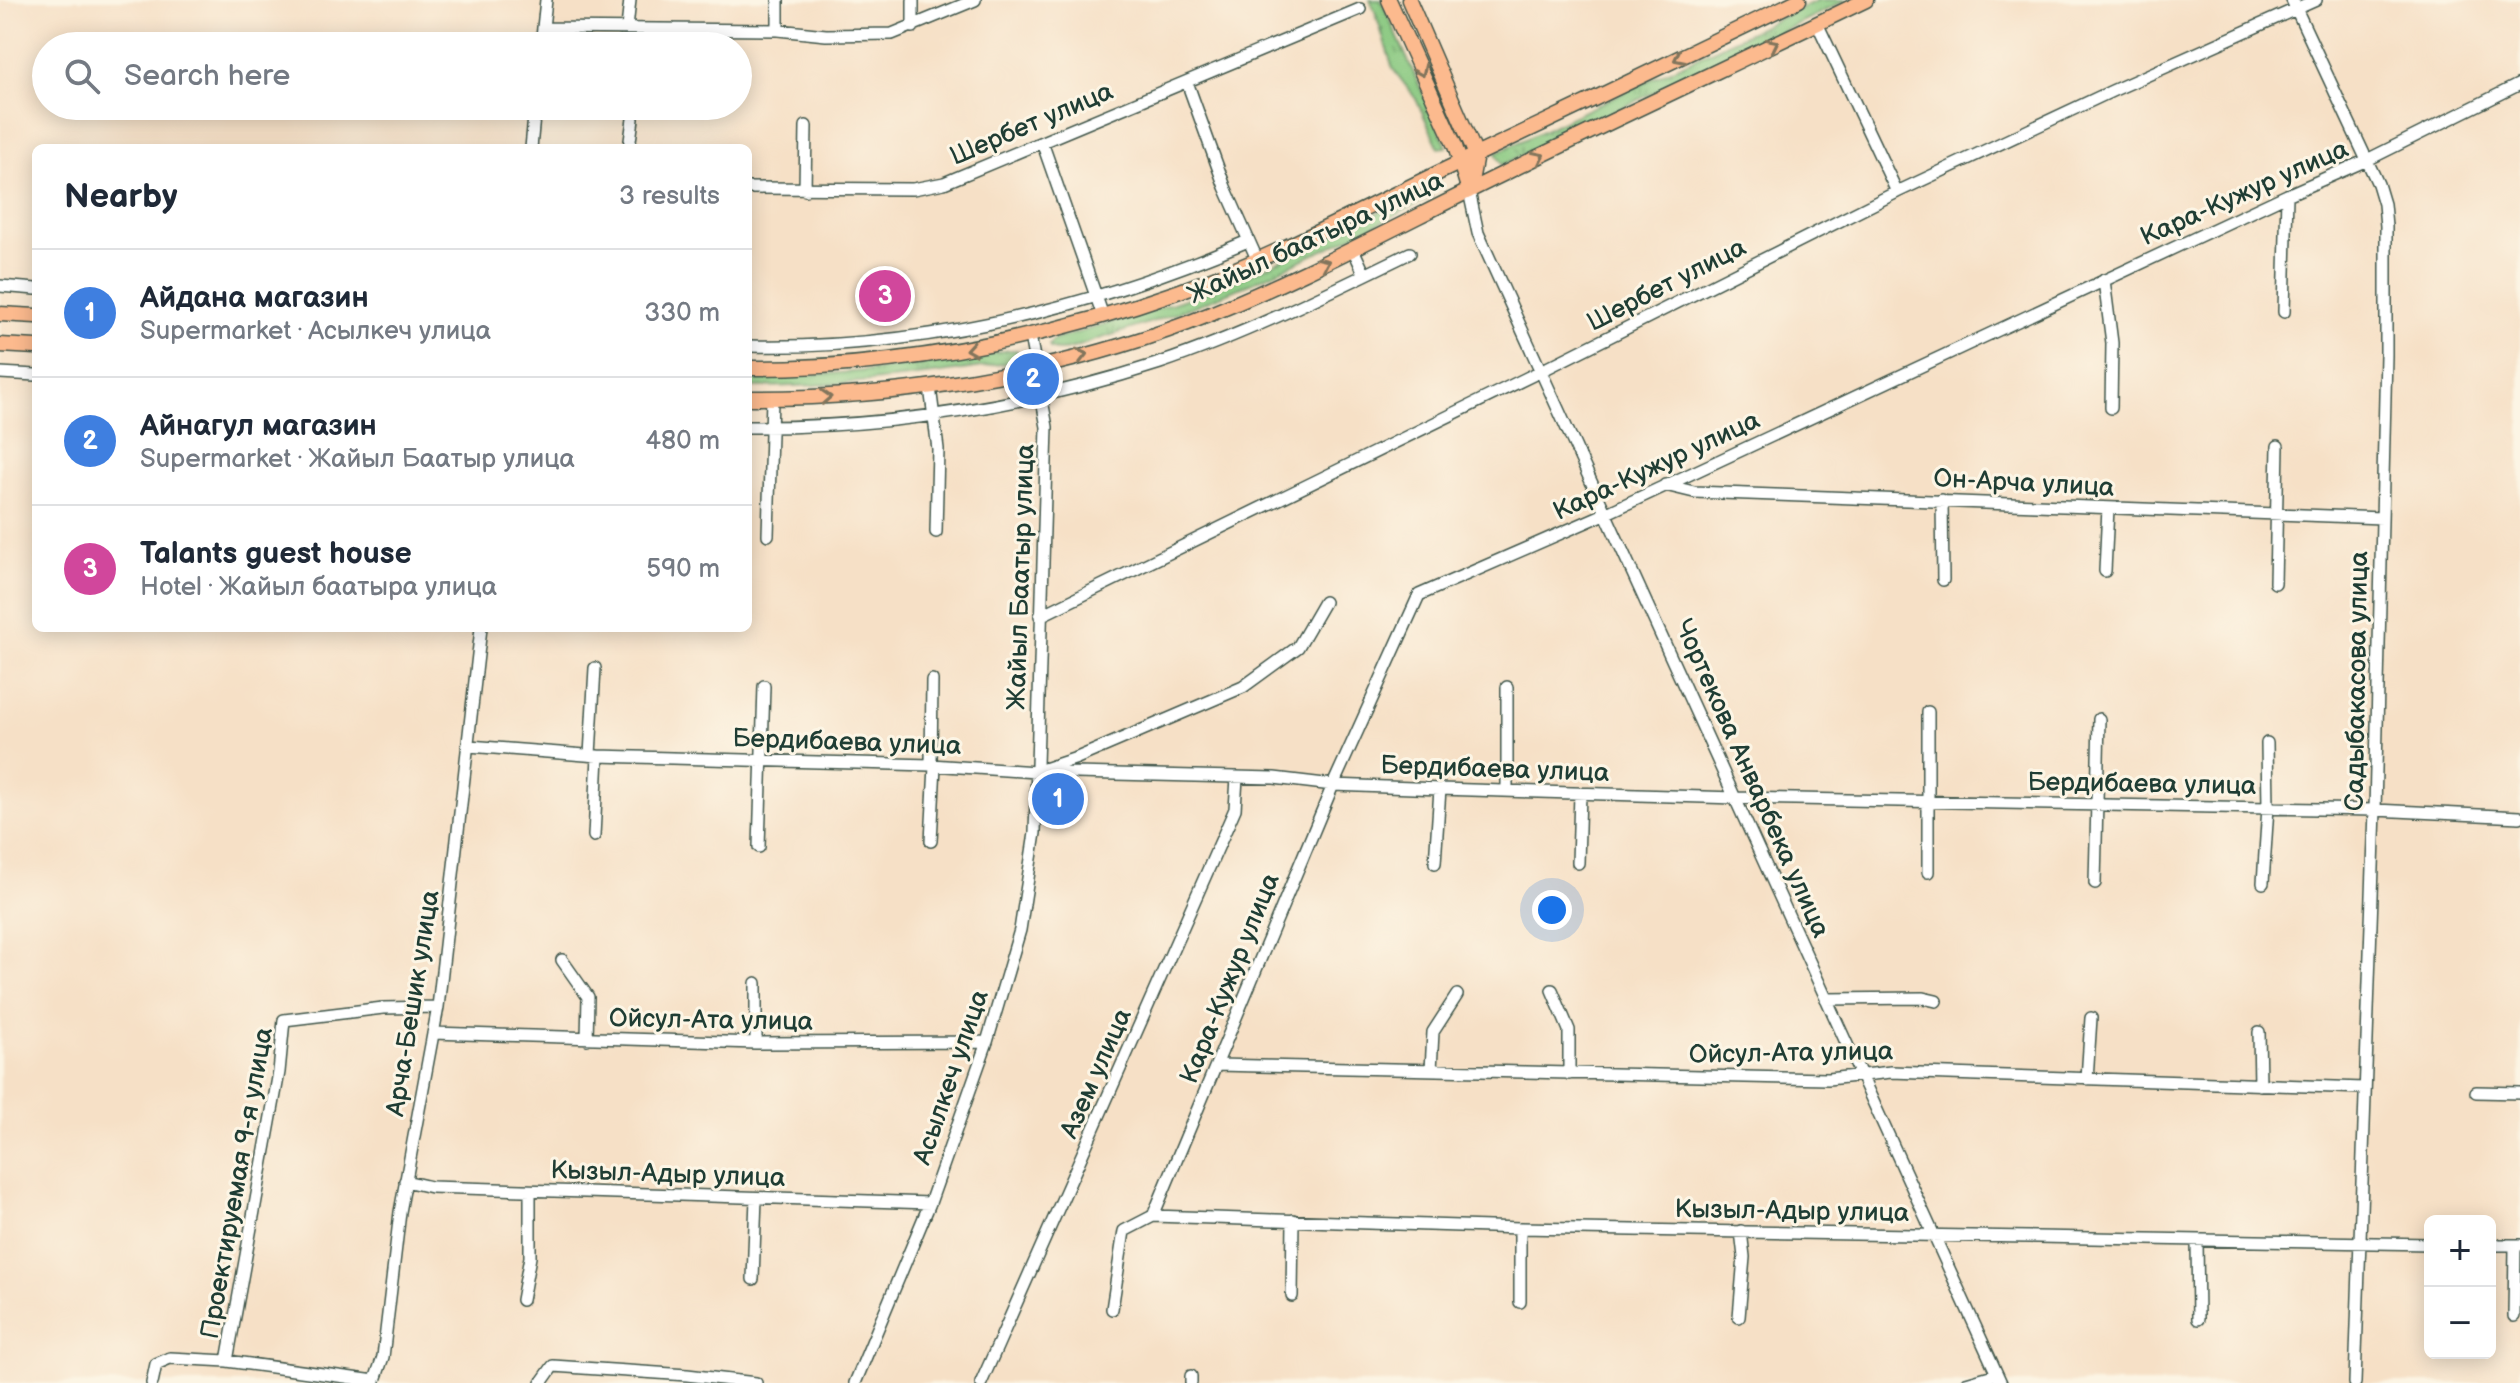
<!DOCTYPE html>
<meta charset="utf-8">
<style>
:root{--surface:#fff;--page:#f2f2f3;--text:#1f2937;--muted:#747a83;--line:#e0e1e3;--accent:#7c3aed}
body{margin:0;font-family:"Balsamiq Sans",sans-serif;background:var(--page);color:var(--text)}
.controls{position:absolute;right:24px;bottom:24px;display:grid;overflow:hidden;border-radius:12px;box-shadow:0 4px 20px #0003}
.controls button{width:72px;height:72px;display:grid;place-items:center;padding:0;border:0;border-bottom:2px solid var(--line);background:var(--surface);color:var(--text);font:40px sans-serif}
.you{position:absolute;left:1552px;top:910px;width:28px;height:28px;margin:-20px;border:6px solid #fff;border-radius:50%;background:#1a73e8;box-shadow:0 0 0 12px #1a73e833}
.badge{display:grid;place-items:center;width:52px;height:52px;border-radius:50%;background:var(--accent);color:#fff;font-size:26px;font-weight:700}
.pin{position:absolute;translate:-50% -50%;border:4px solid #fff;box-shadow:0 2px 8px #0006}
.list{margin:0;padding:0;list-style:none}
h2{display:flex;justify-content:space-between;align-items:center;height:104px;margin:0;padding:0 32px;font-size:34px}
h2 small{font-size:26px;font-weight:400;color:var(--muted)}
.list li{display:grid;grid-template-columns:52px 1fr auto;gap:24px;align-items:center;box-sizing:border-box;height:128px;padding:0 32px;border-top:2px solid var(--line)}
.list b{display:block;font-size:30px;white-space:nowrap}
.list p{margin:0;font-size:26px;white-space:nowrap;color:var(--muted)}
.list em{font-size:26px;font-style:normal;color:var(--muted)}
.icon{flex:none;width:44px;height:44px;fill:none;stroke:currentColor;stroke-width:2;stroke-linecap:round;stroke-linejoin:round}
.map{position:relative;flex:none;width:2520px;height:1383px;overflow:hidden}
.search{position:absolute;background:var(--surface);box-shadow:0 4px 20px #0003;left:32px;top:32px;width:720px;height:88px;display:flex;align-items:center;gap:20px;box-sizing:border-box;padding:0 28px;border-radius:44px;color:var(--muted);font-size:30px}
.panel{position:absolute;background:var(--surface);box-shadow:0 4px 20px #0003;left:32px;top:144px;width:720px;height:488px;border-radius:12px}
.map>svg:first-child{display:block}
</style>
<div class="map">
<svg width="2520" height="1383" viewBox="0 0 2520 1383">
<defs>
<pattern id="grass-tufts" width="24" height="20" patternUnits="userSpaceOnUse" patternTransform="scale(2)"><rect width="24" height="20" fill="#86c77e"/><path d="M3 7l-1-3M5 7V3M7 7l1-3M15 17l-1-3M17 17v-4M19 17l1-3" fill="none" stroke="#6da368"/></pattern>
</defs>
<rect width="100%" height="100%" fill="#fcf5e5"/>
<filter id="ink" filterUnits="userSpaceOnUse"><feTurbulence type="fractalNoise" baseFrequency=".0125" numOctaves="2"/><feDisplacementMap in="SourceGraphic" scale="16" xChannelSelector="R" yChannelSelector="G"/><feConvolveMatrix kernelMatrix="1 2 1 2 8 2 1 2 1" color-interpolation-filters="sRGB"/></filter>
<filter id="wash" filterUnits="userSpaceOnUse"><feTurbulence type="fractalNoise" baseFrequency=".006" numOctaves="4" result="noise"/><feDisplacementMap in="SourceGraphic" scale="32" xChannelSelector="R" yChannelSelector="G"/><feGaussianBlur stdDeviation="1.8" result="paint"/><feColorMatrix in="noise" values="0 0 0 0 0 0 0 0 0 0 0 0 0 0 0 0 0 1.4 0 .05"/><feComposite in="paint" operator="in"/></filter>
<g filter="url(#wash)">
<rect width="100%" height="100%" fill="#f6e0c6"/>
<path fill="url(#grass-tufts)" stroke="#528259" stroke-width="2" d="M1370,0H1381L1447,147L1439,148L1416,99L1393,69L1375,11Z
M1818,0H1847L1502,165L1496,153Z
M1427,188L1432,197C1325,250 1217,304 1102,338C1088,342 1063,355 1050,348L1049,345L1054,340C1112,322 1171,306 1228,283C1296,256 1361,220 1427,188Z
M1009,350H1017L1018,357L1013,362C925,377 838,387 748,387V376C836,377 922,367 1009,350Z"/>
</g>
<g filter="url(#ink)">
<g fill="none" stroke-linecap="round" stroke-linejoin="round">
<defs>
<path id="minor" d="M913,0V27
M2292,0L2378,184L2384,204L2386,226V355L2375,810L2355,1383
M1817,23L1897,192
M543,28L778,30L826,35L892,34L975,0
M627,28L630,0
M778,30V0
M541,46L546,0
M1187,82L1225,187L1257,259
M1042,142L1103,316
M531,148L535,106
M629,148L633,119
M748,188L913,189L944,183L1360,9
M805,190L806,126
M1469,191L1478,233L2001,1383
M1353,249L1365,275
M2104,280L2112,343L2111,408
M0,286L36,289
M2284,312L2287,195
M748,346C920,350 1091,308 1248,241
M0,373L36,375
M930,387L938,449L936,532
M748,427C887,428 1028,406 1160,363C1246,334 1328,293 1410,253
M1665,485L1694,492L2382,518
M1942,500L1943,580
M768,535L772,399
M2105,571L2108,508
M2275,583L2278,446
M1040,616L1541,371L1897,192L2112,91L2316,0
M1507,687V790
M469,746L598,756L931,765L1036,772L1274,778L1333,785L1440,789L1736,798L2375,810L2520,817
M590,755L595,668
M931,765L932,680
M1044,769L1077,758L1243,687L1298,647L1324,602
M594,836L598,756
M931,841L935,766
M759,847L764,686
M1435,863L1440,789
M1578,863L1580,793
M1928,872V712
M2095,883L2099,719
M2263,883L2268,807L2267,743
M562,960L588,997L587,1039
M756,983V1043
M1552,990L1569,1030V1074
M1826,999L1923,998L1936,1001
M2259,1032L2260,1085
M433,1033L756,1043L987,1042
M1218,1065L1828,1079L1891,1072L2364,1088
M1431,1070L1433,1032L1457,995
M2087,1079L2091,1018
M2476,1092L2520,1093
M405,1181L431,1187L930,1203
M1153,1216L1333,785L1419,595L1607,513L2287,195L2367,160L2520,84
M1153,1216L1520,1228L2430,1244
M1520,1228V1302
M2197,1241L2198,1319
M2490,1245H2520
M753,1279L756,1198
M1292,1296L1293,1220
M522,1300L530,1257V1191
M1112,1309L1124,1231L1153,1216
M2514,1316L2515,1245
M1739,1317L1744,1257L1741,1231
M227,1361L279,1072L284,1020L383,1008L438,1007
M152,1383L156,1364L170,1358L227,1361L375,1381
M374,1383L383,1357L400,1212L438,1007L481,628
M541,1383L553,1366L687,1375L756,1383
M855,1383L930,1203L987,1042L1020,930L1035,833L1047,427L1030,336
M981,1383L1235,809L1237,778
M1191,1383V1376
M1966,1383L1997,1374"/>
<path id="major" d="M1389,0L1455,146L1469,191
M1409,0L1476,155L1470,187
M0,314L36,316
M0,345L36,347
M748,368C896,369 1041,340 1180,291C1277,256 1368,206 1461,162C1574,109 1687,54 1799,0
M748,398C897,399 1048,375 1188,323C1297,281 1400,224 1505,173C1625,114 1746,58 1866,0"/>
</defs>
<use href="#minor" stroke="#3f554a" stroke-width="14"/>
<use href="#major" stroke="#3f554a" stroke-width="17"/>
<use href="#minor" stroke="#fff" stroke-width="11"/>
<use href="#major" stroke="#fcba8e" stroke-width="14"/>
</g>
<defs><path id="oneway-chevron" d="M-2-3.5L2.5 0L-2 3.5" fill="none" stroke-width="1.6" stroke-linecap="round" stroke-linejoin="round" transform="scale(2)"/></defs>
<g stroke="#82755c">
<use href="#oneway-chevron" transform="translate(1773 44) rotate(-26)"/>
<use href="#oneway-chevron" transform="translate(1679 58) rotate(154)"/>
<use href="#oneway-chevron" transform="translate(1421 71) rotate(66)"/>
<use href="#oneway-chevron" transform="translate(1539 157) rotate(-26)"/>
<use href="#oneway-chevron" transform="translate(1324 263) rotate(-25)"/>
<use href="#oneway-chevron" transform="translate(971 349) rotate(171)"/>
<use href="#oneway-chevron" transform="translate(1082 355) rotate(-14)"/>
<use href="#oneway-chevron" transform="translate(826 397) rotate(-3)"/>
</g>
</g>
<g text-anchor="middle" stroke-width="6" stroke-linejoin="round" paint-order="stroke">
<g font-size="26" fill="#1f3d34" stroke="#fcf5e5">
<text transform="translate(1031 123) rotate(-23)" y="9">Шербет улица</text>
<text transform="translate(2244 192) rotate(-24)" y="9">Кара-Кужур улица</text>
<text transform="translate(1315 237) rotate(-25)" y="9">Жайыл баатыра улица</text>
<text transform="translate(1666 284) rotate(-27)" y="9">Шербет улица</text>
<text transform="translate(1656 465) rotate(-25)" y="9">Кара-Кужур улица</text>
<text transform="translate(2024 482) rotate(3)" y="9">Он-Арча улица</text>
<text transform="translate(1020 577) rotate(-88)" y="9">Жайыл Баатыр улица</text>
<text transform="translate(2356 681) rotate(-89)" y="9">Садыбакасова улица</text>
<text transform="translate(847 741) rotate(2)" y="9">Бердибаева улица</text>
<text transform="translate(1495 768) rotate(2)" y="9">Бердибаева улица</text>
<text transform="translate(1753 778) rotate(66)" y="9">Чортекова Анварбека улица</text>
<text transform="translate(2142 783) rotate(1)" y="9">Бердибаева улица</text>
<text transform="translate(1229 978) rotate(-68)" y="9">Кара-Кужур улица</text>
<text transform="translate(412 1003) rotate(-81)" y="9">Арча-Бешик улица</text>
<text transform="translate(711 1019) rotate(1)" y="9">Ойсул-Ата улица</text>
<text transform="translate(1791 1052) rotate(-1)" y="9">Ойсул-Ата улица</text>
<text transform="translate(1095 1073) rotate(-66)" y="9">Азем улица</text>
<text transform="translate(950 1077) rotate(-71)" y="9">Асылкеч улица</text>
<text transform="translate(668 1173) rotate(2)" y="9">Кызыл-Адыр улица</text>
<text transform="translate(236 1183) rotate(-80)" y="9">Проектируемая 9-я улица</text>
<text transform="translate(1792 1210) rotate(1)" y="9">Кызыл-Адыр улица</text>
</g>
</g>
</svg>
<div class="controls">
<button>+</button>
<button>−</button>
</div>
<div class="you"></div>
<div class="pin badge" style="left:1058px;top:799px;background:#3f7fe0">1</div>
<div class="pin badge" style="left:1033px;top:379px;background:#3f7fe0">2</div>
<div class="pin badge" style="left:885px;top:296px;background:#d1479c">3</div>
<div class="search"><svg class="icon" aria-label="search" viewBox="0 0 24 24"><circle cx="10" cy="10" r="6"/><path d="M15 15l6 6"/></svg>Search here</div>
<section class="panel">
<h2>Nearby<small>3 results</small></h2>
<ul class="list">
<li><span class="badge" style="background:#3f7fe0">1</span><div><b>Айдана магазин</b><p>Supermarket · Асылкеч улица</p></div><em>330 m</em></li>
<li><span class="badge" style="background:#3f7fe0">2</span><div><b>Айнагул магазин</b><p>Supermarket · Жайыл Баатыр улица</p></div><em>480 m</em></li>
<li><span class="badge" style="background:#d1479c">3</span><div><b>Talants guest house</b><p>Hotel · Жайыл баатыра улица</p></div><em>590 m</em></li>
</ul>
</section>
</div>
